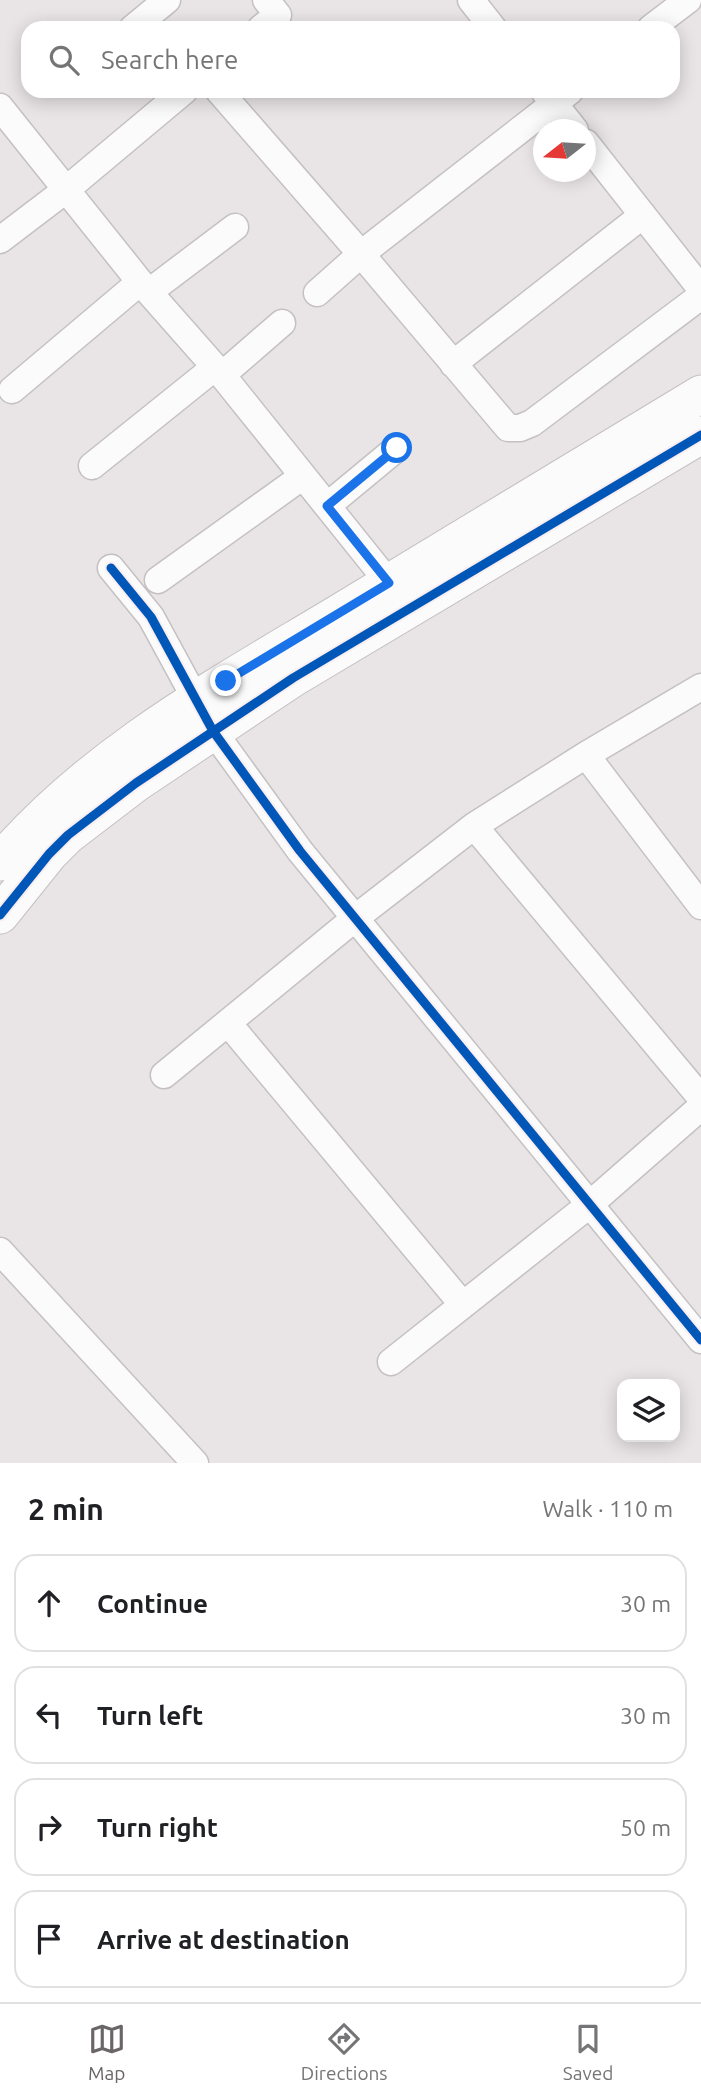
<!DOCTYPE html>
<meta charset="utf-8">
<style>
:root{--surface:#fff;--page:#f2f2f2;--text:#202124;--muted:#757577;--line:#e0e0e0;--accent:#6a6566}
body{margin:0;font-family:Ubuntu,sans-serif;background:var(--page);color:var(--text)}
.controls{position:absolute;right:21px;bottom:21px;display:grid;overflow:hidden;border-radius:14px;box-shadow:0 4px 18px #0003}
.controls button{width:63px;height:63px;display:grid;place-items:center;padding:0;border:0;border-bottom:2px solid var(--line);background:var(--surface);color:var(--text);font:35px sans-serif}
.compass{position:absolute;left:533px;top:119px;width:63px;height:63px;border-radius:50%;background:var(--surface);box-shadow:0 4px 18px #0003;rotate:253deg}
.stop{position:absolute;width:21px;height:21px;margin:-16px;border:5px solid #1a73e8;border-radius:50%;background:#fff}
.stop.end{background:#1a73e8;border-color:#fff;box-shadow:0 2px 7px #0008}
.list{margin:0;padding:0;list-style:none}
h2{display:flex;justify-content:space-between;align-items:center;height:91px;margin:0;padding:0 28px;font-size:30px}
h2 small{font-size:23px;font-weight:400;color:var(--muted)}
.list li{display:grid;grid-template-columns:46px 1fr auto;gap:21px;align-items:center;box-sizing:border-box;height:98px;margin:0 14px 14px;padding:0 14px;border:2px solid var(--line);border-radius:21px}
.list b{display:block;font-size:26px;white-space:nowrap}
.list em{font-size:23px;font-style:normal;color:var(--muted)}
.icon{flex:none;width:38px;height:38px;fill:none;stroke:currentColor;stroke-width:2;stroke-linecap:round;stroke-linejoin:round}
.map{position:relative;flex:none;width:701px;height:1463px;overflow:hidden}
.search{position:absolute;background:var(--surface);box-shadow:0 4px 18px #0003;left:21px;right:21px;top:21px;height:77px;display:flex;align-items:center;gap:18px;box-sizing:border-box;padding:0 24px;border-radius:21px;color:var(--muted);font-size:26px}
.sheet{height:539px;background:var(--surface)}
nav{display:flex;justify-content:space-around;align-items:center;box-sizing:border-box;height:98px;border-top:2px solid var(--line);background:var(--surface);font-size:19px;color:var(--muted)}
nav a{display:grid;justify-items:center;gap:4px}
nav .on{color:var(--accent)}
.map>svg:first-child{display:block}
</style>
<div class="map">
<svg width="701" height="1463" viewBox="0 0 701 1463">
<rect width="100%" height="100%" fill="#e9e4e5"/>
<g fill="none" stroke-linecap="round" stroke-linejoin="round">
<defs>
<path id="street" d="M471,0L493,28
M133,28L167,0
M261,28L278,15L266,0
M651,28L688,0
M219,91L361,254L508,428H520L532,423L701,296
M544,91L575,130
M0,107L140,282L222,375L389,583
M586,143L701,289
M0,240L67,189L184,91
M149,292L235,227
M317,293L361,254L570,91
M453,364L643,215
M222,375L282,323
M12,390L140,282
M92,466L214,368
M327,506L397,448
M111,568L151,617L213,731L300,851L701,1340
M158,580L303,476
M586,755L701,906
M474,826L701,1098
M228,1023L463,1305
M164,1075L354,919L474,826L586,755L701,687
M0,1251L195,1463
M391,1362L589,1205L701,1107"/>
<path id="secondary" d="M0,862C93,753 218,686 339,613C460,540 580,467 701,394
M0,915L49,854L68,835L136,783L293,678L701,435"/>
</defs>
<use href="#street" stroke="#c5c1c2" stroke-width="29"/>
<use href="#secondary" stroke="#c5c1c2" stroke-width="39"/>
<use href="#street" stroke="#fcfbfb" stroke-width="26"/>
<use href="#secondary" stroke="#fcfbfb" stroke-width="37"/>
<defs>
<path id="cycleway" d="M111,568L151,617L213,731L300,851L701,1340
M0,915L49,854L68,835L136,783L293,678L701,435"/>
</defs>
<use href="#cycleway" stroke="#f9eef1" stroke-width="13"/>
<use href="#cycleway" stroke="#0057b8" stroke-width="9"/>
</g>
<g fill="none" stroke-linecap="round" stroke-linejoin="round">
<path stroke="#1a73e8" stroke-width="9" d="M226,681L389,583L327,506L397,448"/>
</g>
</svg>
<div class="controls">
<button><svg class="icon" aria-label="layers" viewBox="0 0 24 24"><path d="M12 4l9 5-9 5-9-5zM3 14l9 5 9-5"/></svg></button>
</div>
<svg class="compass" viewBox="-18 -18 36 36"><path d="M0-13l5 13h-10z" fill="#e53935"/><path d="M0 13l5-13h-10z" fill="#757577"/></svg>
<div class="stop" style="left:397px;top:448px"></div>
<div class="stop end" style="left:226px;top:681px"></div>
<div class="search"><svg class="icon" aria-label="search" viewBox="0 0 24 24"><circle cx="10" cy="10" r="6"/><path d="M15 15l6 6"/></svg>Search here</div>
</div>
<section class="sheet">
<h2>2 min<small>Walk · 110 m</small></h2>
<ul class="list">
<li><svg class="icon" aria-label="ahead" viewBox="0 0 24 24"><path d="M12 20V5M6 11l6-6 6 6"/></svg><div><b>Continue</b></div><em>30 m</em></li>
<li><svg class="icon" aria-label="left" viewBox="0 0 24 24"><path d="M17 20v-9H6M10 6l-5 5 5 5"/></svg><div><b>Turn left</b></div><em>30 m</em></li>
<li><svg class="icon" aria-label="right" viewBox="0 0 24 24"><path d="M7 20v-9h11M14 6l5 5-5 5"/></svg><div><b>Turn right</b></div><em>50 m</em></li>
<li><svg class="icon" aria-label="arrive" viewBox="0 0 24 24"><path d="M6 21V4h12l-3 4 3 4H6"/></svg><div><b>Arrive at destination</b></div></li>
</ul>
</section>
<nav>
<a class="on"><svg class="icon" aria-label="map" viewBox="0 0 24 24"><path d="M3 6l6-2 6 2 6-2v14l-6 2-6-2-6 2zM9 4v14M15 6v14"/></svg>Map</a>
<a><svg class="icon" aria-label="directions" viewBox="0 0 24 24"><path d="M12 3l9 9-9 9-9-9zM9 14v-3h6M13 9l2 2-2 2"/></svg>Directions</a>
<a><svg class="icon" aria-label="saved" viewBox="0 0 24 24"><path d="M7 4h10v16l-5-4-5 4z"/></svg>Saved</a>
</nav>
